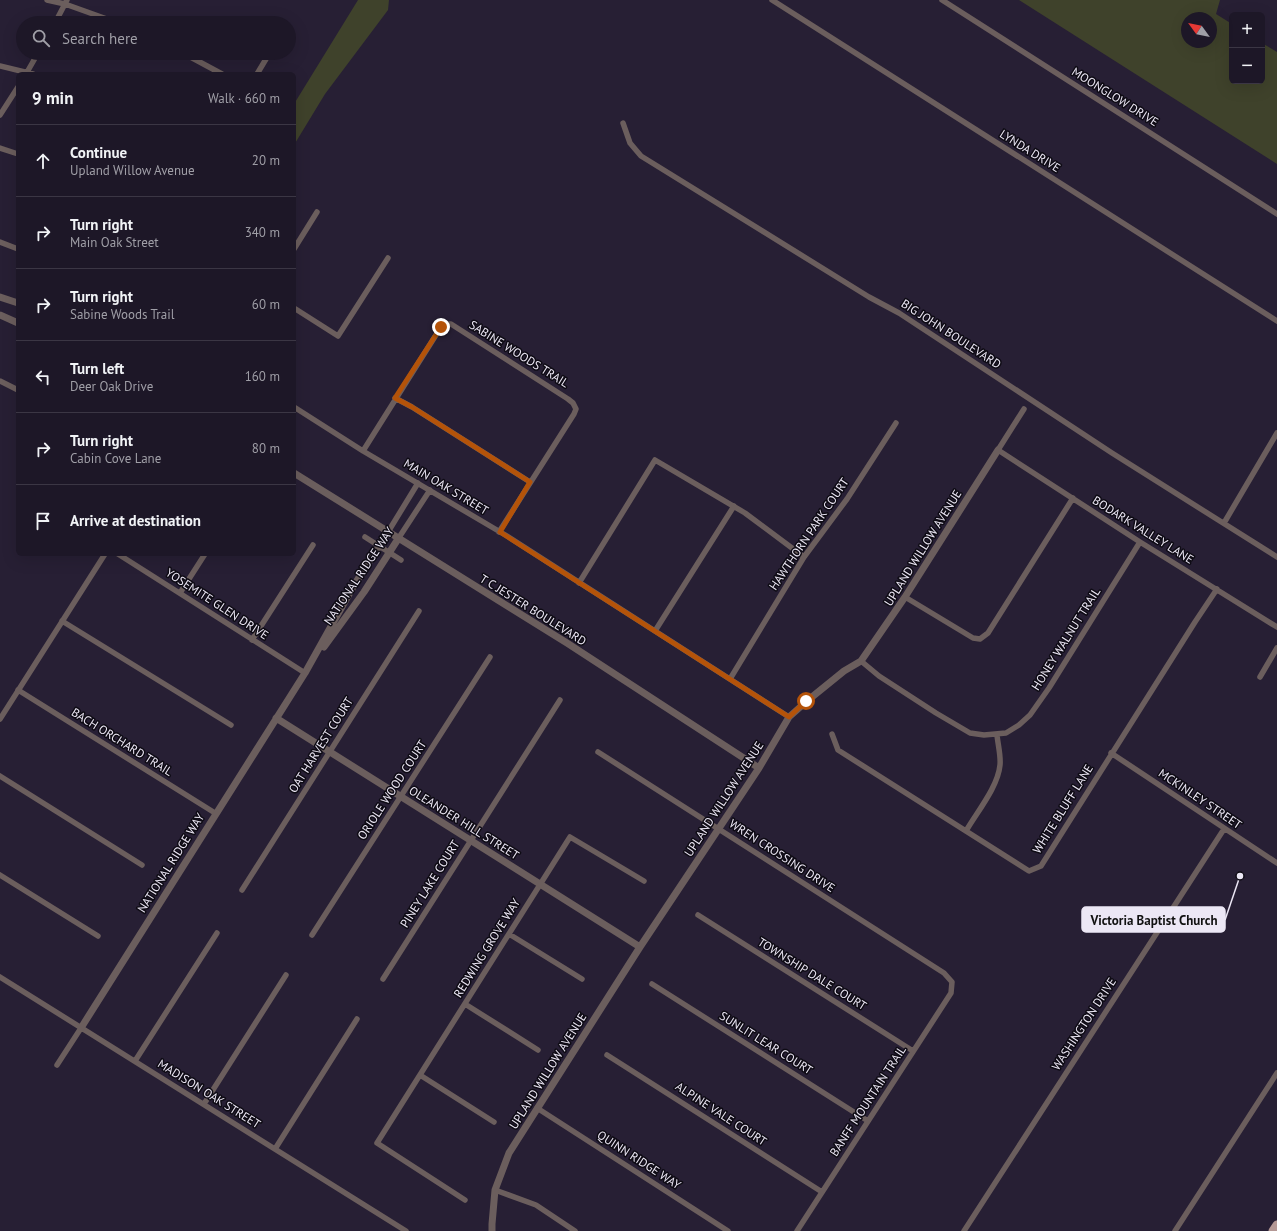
<!DOCTYPE html>
<meta charset="utf-8">
<style>
:root{--surface:#1d1727;--page:#25202f;--text:#f1f3f6;--muted:#a09fa7;--line:#3b3644}
body{margin:0;font-family:"PT Sans",sans-serif;background:var(--page);color:var(--text)}
.controls{position:absolute;right:12px;top:12px;display:grid;overflow:hidden;border-radius:6px;box-shadow:0 4px 16px #0002}
.controls button{width:36px;height:36px;display:grid;place-items:center;padding:0;border:0;border-bottom:1px solid var(--line);background:var(--surface);color:var(--text);font:20px sans-serif}
.compass{position:absolute;left:1181px;top:12px;width:36px;height:36px;border-radius:50%;background:var(--surface);box-shadow:0 4px 16px #0002;rotate:303deg}
.stop{position:absolute;width:12px;height:12px;margin:-9px;border:3px solid #b45309;border-radius:50%;background:#fff}
.stop.end{background:#b45309;border-color:#fff;box-shadow:0 1px 4px #0008}
.list{margin:0;padding:0;list-style:none}
h2{display:flex;justify-content:space-between;align-items:center;height:52px;margin:0;padding:0 16px;font-size:17px}
h2 small{font-size:13px;font-weight:400;color:var(--muted)}
.list li{display:grid;grid-template-columns:26px 1fr auto;gap:12px;align-items:center;box-sizing:border-box;height:72px;padding:0 16px;border-top:1px solid var(--line)}
.list b{display:block;font-size:15px;white-space:nowrap}
.list p{margin:0;font-size:13px;white-space:nowrap;color:var(--muted)}
.list em{font-size:13px;font-style:normal;color:var(--muted)}
.icon{flex:none;width:22px;height:22px;fill:none;stroke:currentColor;stroke-width:2;stroke-linecap:round;stroke-linejoin:round}
.map{position:relative;flex:none;width:1277px;height:1231px;overflow:hidden}
.search{position:absolute;background:var(--surface);box-shadow:0 4px 16px #0002;left:16px;top:16px;width:280px;height:44px;display:flex;align-items:center;gap:10px;box-sizing:border-box;padding:0 14px;border-radius:22px;color:var(--muted);font-size:15px}
.panel{position:absolute;background:var(--surface);box-shadow:0 4px 16px #0002;left:16px;top:72px;width:280px;height:484px;border-radius:6px}
.map>svg:first-child{display:block}
</style>
<div class="map">
<svg width="1277" height="1231" viewBox="0 0 1277 1231">
<rect width="100%" height="100%" fill="#271f34"/>
<path fill="#3f422b" fill-rule="evenodd" d="M358,0H389L388,10L325,94L294,145V104Z
M1019,0H1220L1216,14L1232,24V81H1262V43L1277,52V164ZM1187,18H1211V42H1187Z"/>
<g fill="none" stroke-linecap="round" stroke-linejoin="round">
<path stroke="#6b5e5d" stroke-width="5.5" d="M47,0L65,4L118,23
M772,0L1277,321
M942,0L1277,214
M55,23L67,0
M183,53L222,74
M0,66L33,74
M26,74L38,53
M257,74L266,59
M0,115L18,87
M623,123L630,143L641,156L869,297L899,313L1112,453L1277,557
M0,148L18,154
M0,242L18,249
M294,249L317,212
M294,308L338,336L388,258
M0,381L18,390
M395,398L412,407L530,482
M294,407L363,451L507,536L789,717
M1024,409L998,450L1140,542L1277,627
M363,451L441,327L446,324H451L568,399L573,403L576,409L574,414L499,532
M1224,523L1277,433
M388,532L418,483
M365,537L401,560
M398,539L430,490
M118,554L305,673
M579,583L655,460L745,513L804,557
M180,593L205,554
M905,597L973,638L980,639L988,633L1073,498
M62,621L231,725
M655,631L734,506
M252,640L313,545
M861,661L879,676L936,713L970,733L984,735L1006,733L1019,725L1030,715L1049,688L1140,542
M1260,677L1277,648
M730,679L804,557L847,499L896,423
M18,690L215,813
M0,719L105,554
M832,734L838,750L1029,871L1041,866L1195,622L1217,589
M598,752L944,973L952,982L951,993L797,1231
M1111,753L1277,863
M0,776L142,865
M966,831C977,812 998,787 1000,765C1001,756 998,745 997,735
M0,875L98,936
M242,890L419,611
M698,915L913,1051
M509,934L582,979
M312,935L490,657
M0,977L406,1231
M383,979L560,700
M652,984L868,1121
M465,1004L538,1050
M607,1055L822,1192
M135,1061L217,933
M57,1065L81,1028
M420,1075L494,1122
M204,1104L286,975
M537,1108L728,1231
M275,1149L357,1019
M495,1190L536,1205L575,1231
M465,1200L377,1143L570,837L644,881
M964,1231L1224,829
M1175,1231L1277,1073"/>
<path stroke="#6b5e5d" stroke-width="7" d="M0,297L18,303
M0,315L18,323
M294,473L567,643L759,768
M324,647L364,592L398,539
M276,718L640,947
M81,1028L305,673L353,587L388,532
M492,1231V1224L495,1190L509,1153L640,947L759,768L789,717L807,701L844,671L861,661L905,597L998,450"/>
<path stroke="#b49895" stroke-width="9" d="M1273,1231L1277,1225"/>
</g>
<g fill="none" stroke-linecap="round" stroke-linejoin="round">
<path stroke="#b45309" stroke-width="5" d="M441,327L395,398L412,407L530,482L500,532L789,717L806,701"/>
</g>
<g text-anchor="middle" stroke-width="3" stroke-linejoin="round" paint-order="stroke">
<g font-size="12" fill="#ece7f5" stroke="#0e0b14">
<text transform="translate(1115 97) rotate(32)" y="4">MOONGLOW DRIVE</text>
<text transform="translate(1030 151) rotate(32)" y="4">LYNDA DRIVE</text>
<text transform="translate(951 334) rotate(33)" y="4">BIG JOHN BOULEVARD</text>
<text transform="translate(519 354) rotate(32)" y="4">SABINE WOODS TRAIL</text>
<text transform="translate(446 487) rotate(31)" y="4">MAIN OAK STREET</text>
<text transform="translate(1143 530) rotate(32)" y="4">BODARK VALLEY LANE</text>
<text transform="translate(809 534) rotate(-56)" y="4">HAWTHORN PARK COURT</text>
<text transform="translate(923 548) rotate(-58)" y="4">UPLAND WILLOW AVENUE</text>
<text transform="translate(359 576) rotate(-56)" y="4">NATIONAL RIDGE WAY</text>
<text transform="translate(217 604) rotate(33)" y="4">YOSEMITE GLEN DRIVE</text>
<text transform="translate(533 610) rotate(32)" y="4">T C JESTER BOULEVARD</text>
<text transform="translate(1066 639) rotate(-58)" y="4">HONEY WALNUT TRAIL</text>
<text transform="translate(122 742) rotate(32)" y="4">BACH ORCHARD TRAIL</text>
<text transform="translate(321 745) rotate(-58)" y="4">OAT HARVEST COURT</text>
<text transform="translate(392 790) rotate(-57)" y="4">ORIOLE WOOD COURT</text>
<text transform="translate(724 799) rotate(-57)" y="4">UPLAND WILLOW AVENUE</text>
<text transform="translate(1200 799) rotate(34)" y="4">MCKINLEY STREET</text>
<text transform="translate(1063 809) rotate(-58)" y="4">WHITE BLUFF LANE</text>
<text transform="translate(464 823) rotate(32)" y="4">OLEANDER HILL STREET</text>
<text transform="translate(782 856) rotate(33)" y="4">WREN CROSSING DRIVE</text>
<text transform="translate(171 863) rotate(-58)" y="4">NATIONAL RIDGE WAY</text>
<text transform="translate(430 884) rotate(-58)" y="4">PINEY LAKE COURT</text>
<text transform="translate(487 948) rotate(-58)" y="4">REDWING GROVE WAY</text>
<text transform="translate(812 974) rotate(32)" y="4">TOWNSHIP DALE COURT</text>
<text transform="translate(1084 1024) rotate(-57)" y="4">WASHINGTON DRIVE</text>
<text transform="translate(766 1043) rotate(32)" y="4">SUNLIT LEAR COURT</text>
<text transform="translate(548 1071) rotate(-58)" y="4">UPLAND WILLOW AVENUE</text>
<text transform="translate(209 1094) rotate(32)" y="4">MADISON OAK STREET</text>
<text transform="translate(868 1101) rotate(-57)" y="4">BANFF MOUNTAIN TRAIL</text>
<text transform="translate(721 1114) rotate(33)" y="4">ALPINE VALE COURT</text>
<text transform="translate(639 1160) rotate(33)" y="4">QUINN RIDGE WAY</text>
</g>
</g>
<path fill="none" stroke="#ece7f5" stroke-width="1.5" d="M1240 876L1225 920"/>
<circle fill="#ece7f5" stroke="#0e0b14" stroke-width="1.5" cx="1240" cy="876" r="4"/>
<rect fill="#ece7f5" stroke="#ece7f5" stroke-width="1.5" x="1082" y="907" width="143" height="25" rx="4"/>
<g font-size="13" text-anchor="middle" font-weight="bold" fill="#111">
<text x="1154" y="925">Victoria Baptist Church</text>
</g>
</svg>
<div class="controls">
<button>+</button>
<button>−</button>
</div>
<svg class="compass" viewBox="-18 -18 36 36"><path d="M0-13l5 13h-10z" fill="#e53935"/><path d="M0 13l5-13h-10z" fill="#a09fa7"/></svg>
<div class="stop" style="left:806px;top:701px"></div>
<div class="stop end" style="left:441px;top:327px"></div>
<div class="search"><svg class="icon" aria-label="search" viewBox="0 0 24 24"><circle cx="10" cy="10" r="6"/><path d="M15 15l6 6"/></svg>Search here</div>
<section class="panel">
<h2>9 min<small>Walk · 660 m</small></h2>
<ul class="list">
<li><svg class="icon" aria-label="ahead" viewBox="0 0 24 24"><path d="M12 20V5M6 11l6-6 6 6"/></svg><div><b>Continue</b><p>Upland Willow Avenue</p></div><em>20 m</em></li>
<li><svg class="icon" aria-label="right" viewBox="0 0 24 24"><path d="M7 20v-9h11M14 6l5 5-5 5"/></svg><div><b>Turn right</b><p>Main Oak Street</p></div><em>340 m</em></li>
<li><svg class="icon" aria-label="right" viewBox="0 0 24 24"><path d="M7 20v-9h11M14 6l5 5-5 5"/></svg><div><b>Turn right</b><p>Sabine Woods Trail</p></div><em>60 m</em></li>
<li><svg class="icon" aria-label="left" viewBox="0 0 24 24"><path d="M17 20v-9H6M10 6l-5 5 5 5"/></svg><div><b>Turn left</b><p>Deer Oak Drive</p></div><em>160 m</em></li>
<li><svg class="icon" aria-label="right" viewBox="0 0 24 24"><path d="M7 20v-9h11M14 6l5 5-5 5"/></svg><div><b>Turn right</b><p>Cabin Cove Lane</p></div><em>80 m</em></li>
<li><svg class="icon" aria-label="arrive" viewBox="0 0 24 24"><path d="M6 21V4h12l-3 4 3 4H6"/></svg><div><b>Arrive at destination</b></div></li>
</ul>
</section>
</div>
